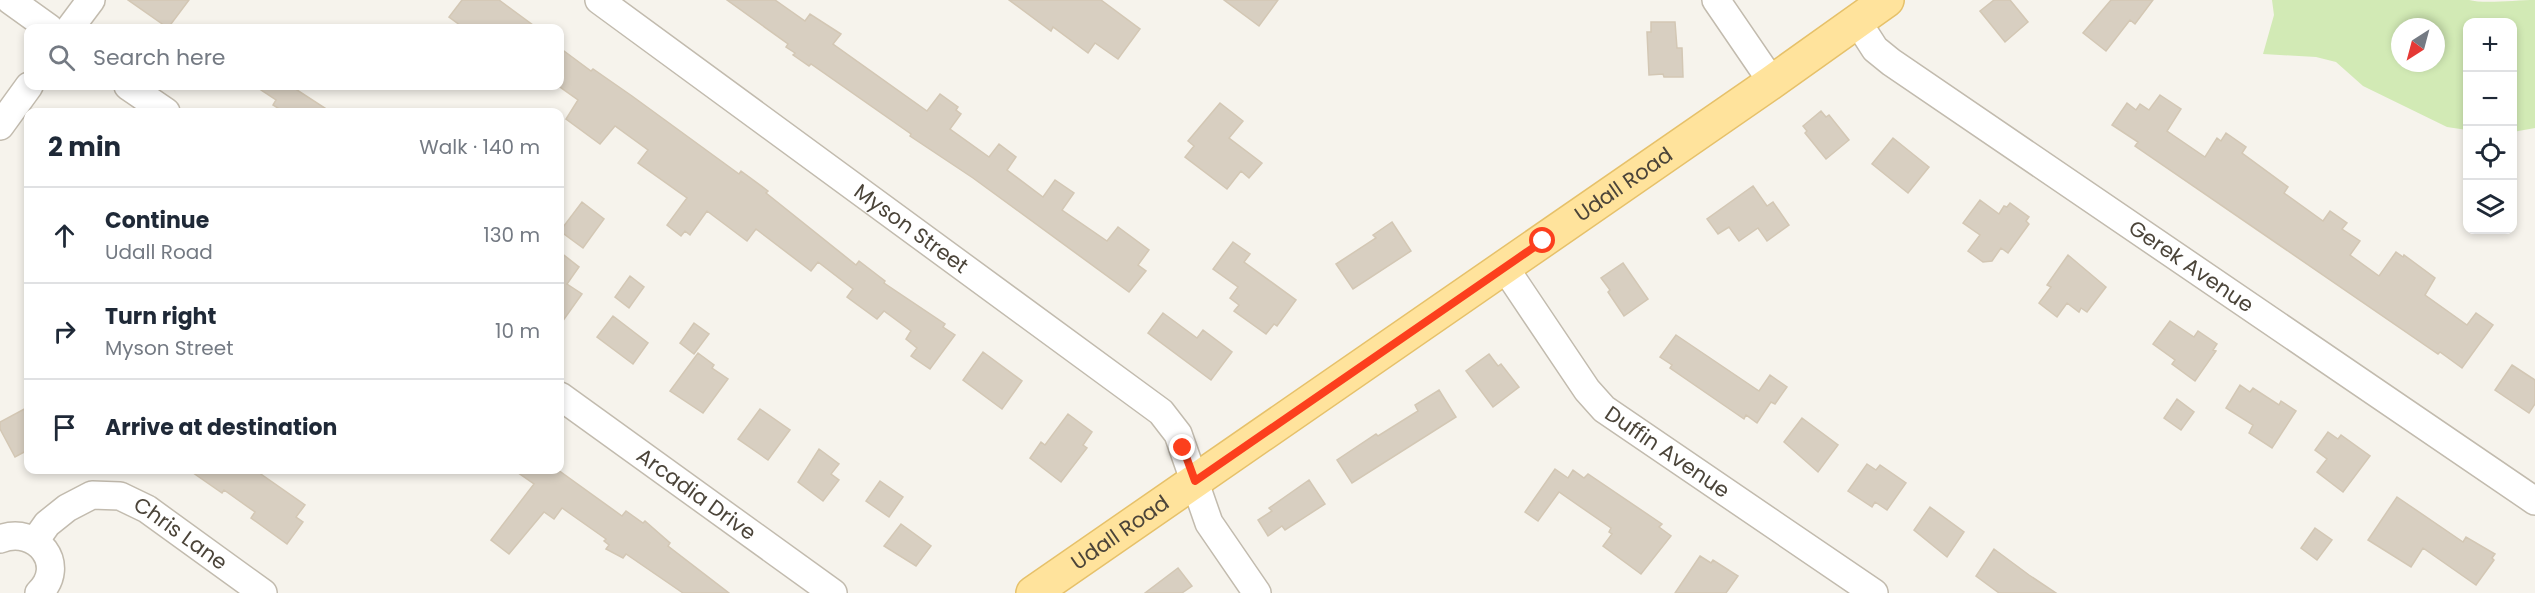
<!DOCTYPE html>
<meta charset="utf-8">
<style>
:root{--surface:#fff;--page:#f6f6f7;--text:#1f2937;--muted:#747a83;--line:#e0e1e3}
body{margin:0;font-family:Poppins,sans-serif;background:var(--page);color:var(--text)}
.controls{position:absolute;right:18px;top:18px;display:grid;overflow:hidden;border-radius:12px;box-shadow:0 3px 9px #0003}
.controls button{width:54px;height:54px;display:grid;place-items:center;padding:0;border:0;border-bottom:2px solid var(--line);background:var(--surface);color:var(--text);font:30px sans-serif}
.compass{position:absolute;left:2391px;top:18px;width:54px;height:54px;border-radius:50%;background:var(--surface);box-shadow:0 3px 9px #0003;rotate:216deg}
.stop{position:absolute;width:18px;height:18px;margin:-14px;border:4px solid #fc3f1d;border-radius:50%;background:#fff}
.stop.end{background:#fc3f1d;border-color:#fff;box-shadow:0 2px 6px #0008}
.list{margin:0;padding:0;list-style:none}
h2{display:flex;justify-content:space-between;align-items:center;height:78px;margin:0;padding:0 24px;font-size:26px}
h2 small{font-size:20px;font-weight:400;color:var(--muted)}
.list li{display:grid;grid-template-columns:39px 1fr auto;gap:18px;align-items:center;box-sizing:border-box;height:96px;padding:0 24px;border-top:2px solid var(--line)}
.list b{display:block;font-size:22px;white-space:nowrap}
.list p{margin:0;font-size:20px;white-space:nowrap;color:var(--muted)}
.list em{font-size:20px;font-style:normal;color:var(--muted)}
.icon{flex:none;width:33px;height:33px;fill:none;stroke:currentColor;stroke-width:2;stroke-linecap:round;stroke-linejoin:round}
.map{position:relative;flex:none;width:2535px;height:593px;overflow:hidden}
.search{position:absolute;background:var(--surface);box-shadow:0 3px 9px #0003;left:24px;top:24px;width:540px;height:66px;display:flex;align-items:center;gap:15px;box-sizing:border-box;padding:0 21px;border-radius:12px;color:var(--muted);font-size:22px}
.panel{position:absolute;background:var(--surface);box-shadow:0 3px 9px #0003;left:24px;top:108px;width:540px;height:366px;border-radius:12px}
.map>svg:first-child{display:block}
</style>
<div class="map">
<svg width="2535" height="593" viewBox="0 0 2535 593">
<rect width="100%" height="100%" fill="#f6f3ec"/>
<path fill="#d2eab5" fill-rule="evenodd" d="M2272,0H2469C2484,4 2516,0 2535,0V128L2513,132L2512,22H2468L2467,130L2447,127L2363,86L2336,62L2316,57L2263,54L2274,15ZM2400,27H2436V63H2400Z"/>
<path fill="#d8cfc1" stroke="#d3c7b4" stroke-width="1.5" d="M128,0H189L168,28Z
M462,0H499L537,28H464L449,17Z
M727,0H775L805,21L810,14L841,34L833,44L927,111L940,94L958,107L956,110L961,114L950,129L989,157L999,144L1016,157L1007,170L1043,197L1055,180L1074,193L1062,210L1107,241L1118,227L1149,250L1138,265L1146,271L1129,292L973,178L910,136L911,134L811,64L809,66L793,55L795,53L786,47L788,44Z
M1009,0H1101L1140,29L1118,59L1095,43L1088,53L1053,27L1051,31Z
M1224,0H1278L1259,26Z
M1994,0H2010L2028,22L2005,42L1980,11Z
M2111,0H2153L2135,24L2130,20L2106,51L2083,33Z
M1651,22H1675L1677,48H1682L1683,77H1664L1663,74L1649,75L1647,32H1651Z
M560,48L591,71L593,69L632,96L739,174L741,171L768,191L766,193L856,265L859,261L885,281L884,283L945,324L943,327L955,335L930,369L911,356L917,348L906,339L911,331L884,311L877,319L847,297L853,289L818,262L811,271L756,229L747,241L707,211L690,235L685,231L681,236L667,225L687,198L638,163L648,150L615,126L600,144L566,119L578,100L560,87Z
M255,86H291L331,112H284L273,105L276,100Z
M2160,95L2181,109L2167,131L2205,157L2217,138L2221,141L2226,133L2246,147L2242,153L2288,187L2284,193L2323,221L2330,211L2347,223L2342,229L2360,241L2350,255L2379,276L2396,252L2403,257L2404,255L2435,278L2425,295L2467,325L2476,313L2493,325L2462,368L2440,352L2438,354L2135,146L2138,142L2112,125L2127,103L2136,110L2140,104L2149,110Z
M1220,103L1243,121L1229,138L1262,163L1249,178L1241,171L1227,189L1185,157L1194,146L1188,141Z
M1821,111L1826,117L1829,115L1849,140L1826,159L1805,133L1807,131L1803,126Z
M1893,138L1929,167L1908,193L1872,164Z
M1753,186L1767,206L1773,202L1789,225L1767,241L1758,228L1739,241L1729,227L1718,234L1707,219Z
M1980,200L1999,214L2004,206L2007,207L2010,203L2029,217L2026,221L2029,224L2008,253L2001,248L1992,261L1983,262L1968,251L1980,235L1963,223Z
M582,202L604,219L583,248L560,231Z
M1392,222L1411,251L1353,289L1336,264L1376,238L1373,235Z
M1233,242L1250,254L1244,262L1296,300L1277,326L1274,324L1266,334L1234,311L1239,305L1230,298L1238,287L1213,269Z
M560,252L579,267L567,284L582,294L560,325Z
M2068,255L2106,287L2087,312L2081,308L2079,312L2067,303L2057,317L2039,303L2051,287L2047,285Z
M1623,263L1648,299L1624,316L1608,292L1610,290L1601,278Z
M630,276L644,287L629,308L615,297Z
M1163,313L1197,338L1203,330L1232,352L1211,380L1148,333Z
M613,316L648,343L633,364L597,337Z
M2170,321L2194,337L2198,331L2217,344L2213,350L2216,351L2195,381L2172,364L2175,360L2153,344Z
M694,323L709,334L694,354L680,343Z
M1676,335L1759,391L1770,375L1787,387L1775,404L1771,402L1757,423L1746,415L1744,419L1670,368L1672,365L1660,357Z
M983,352L1022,381L1002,409L963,380Z
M698,353L714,365L712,368L728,379L703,413L670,391Z
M1489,354L1498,366L1501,364L1519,387L1493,407L1466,371Z
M2512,365L2535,380V404L2529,413L2495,390Z
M2240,385L2250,392L2253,388L2279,405L2281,401L2296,411L2272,448L2249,433L2253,425L2226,408Z
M1439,390L1456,417L1352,483L1337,460L1376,434L1378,436L1418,411L1415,405Z
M2177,399L2194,412L2181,430L2164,418Z
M28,407V450L15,457L0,429V422Z
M760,409L790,430L768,460L738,439Z
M1068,414L1092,432L1083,445L1087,448L1061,482L1030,458L1041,442L1045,445Z
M1802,418L1838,445L1818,472L1784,442Z
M2328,432L2338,439L2341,435L2370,456L2343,492L2317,472L2327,459L2315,450Z
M819,449L839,464L831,474L839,480L823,501L798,482Z
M1867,464L1876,470L1880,465L1906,483L1887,510L1875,502L1872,507L1848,491Z
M1555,469L1568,478L1573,470L1584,478L1588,474L1662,524L1659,527L1671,536L1641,574L1603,546L1612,534L1609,532L1611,528L1559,492L1538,521L1525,512Z
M189,470H255L305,505L296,517L303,522L287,544L251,518L255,512L224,490L222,493Z
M514,470H558L622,516L626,511L643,523L645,521L670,543L668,546L729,593H683L626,554L623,558L606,549L609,545L604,541L606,539L562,508L554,519L544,512L509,554L491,540L534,484Z
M1309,480L1325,504L1285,530L1282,526L1268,536L1258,520L1272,511L1269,508Z
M880,481L903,497L889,517L866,501Z
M2397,497L2463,542L2466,537L2495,554L2492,558L2494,560L2476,585L2423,548L2411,567L2368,540Z
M1930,507L1964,532L1947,557L1914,530Z
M901,524L931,546L916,566L884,546Z
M2315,528L2332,540L2317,560L2301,548Z
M1994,549L2029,575L2056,593H1999L1976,576Z
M1700,556L1711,563L1713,560L1738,576L1726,593H1675Z
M1178,568L1192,586L1182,593H1145Z"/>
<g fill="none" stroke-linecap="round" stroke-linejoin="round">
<defs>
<g id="minor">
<path d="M10,0L49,28"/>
<path id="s1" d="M599,0L1161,412L1178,434L1209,523L1257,593"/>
<path d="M1716,0L1772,82"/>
<path id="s2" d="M1857,21L1875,49L1891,62L2535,501"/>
<path d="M70,28L91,0"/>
<path d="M128,86L166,112"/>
<path d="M0,126L29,86"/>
<path id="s3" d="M1505,268L1587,390L1604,409L1874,593"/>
<path id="s4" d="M560,396L833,593"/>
<path d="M0,539C37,525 68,565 39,593"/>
<path id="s5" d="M35,541L47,524L67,508L92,495L120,496L147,509L263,593"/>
</g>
<g id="major">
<path id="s6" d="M1033,593L1772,82L1887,0"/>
</g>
</defs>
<use href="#minor" stroke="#c2bbae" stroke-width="30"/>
<use href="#major" stroke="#e6c16a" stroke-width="36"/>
<use href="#minor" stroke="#fff" stroke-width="27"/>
<use href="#major" stroke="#ffe39c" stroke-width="33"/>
</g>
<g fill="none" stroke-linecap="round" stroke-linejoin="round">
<path stroke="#fc3f1d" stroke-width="8" d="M1183,448L1195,481L1543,241"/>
</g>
<g text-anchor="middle" stroke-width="6" stroke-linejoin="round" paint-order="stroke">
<g font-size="21" fill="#4b4439" stroke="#fff">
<text dy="7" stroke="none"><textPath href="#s6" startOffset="718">Udall Road</textPath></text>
<text dy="7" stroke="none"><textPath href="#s1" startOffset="387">Myson Street</textPath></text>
<text dy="7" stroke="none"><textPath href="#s2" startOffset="417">Gerek Avenue</textPath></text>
<text dy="7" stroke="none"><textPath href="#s3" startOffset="249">Duffin Avenue</textPath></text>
<text dy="7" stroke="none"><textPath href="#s4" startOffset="168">Arcadia Drive</textPath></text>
<text dy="7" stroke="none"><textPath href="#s6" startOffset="106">Udall Road</textPath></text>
<text dy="7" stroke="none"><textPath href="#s5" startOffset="174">Chris Lane</textPath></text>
</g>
</g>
</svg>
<div class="controls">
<button>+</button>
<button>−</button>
<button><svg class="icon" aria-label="locate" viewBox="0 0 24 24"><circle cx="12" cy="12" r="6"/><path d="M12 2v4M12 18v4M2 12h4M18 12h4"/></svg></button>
<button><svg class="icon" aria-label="layers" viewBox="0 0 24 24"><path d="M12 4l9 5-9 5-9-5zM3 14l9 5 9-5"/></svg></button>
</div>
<svg class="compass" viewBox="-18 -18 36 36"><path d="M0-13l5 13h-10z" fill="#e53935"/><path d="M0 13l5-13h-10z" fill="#747a83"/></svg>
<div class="stop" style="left:1543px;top:241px"></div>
<div class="stop end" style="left:1183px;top:448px"></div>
<div class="search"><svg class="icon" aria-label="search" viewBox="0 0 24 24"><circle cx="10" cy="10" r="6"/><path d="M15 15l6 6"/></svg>Search here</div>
<section class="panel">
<h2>2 min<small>Walk · 140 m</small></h2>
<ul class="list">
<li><svg class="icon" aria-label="ahead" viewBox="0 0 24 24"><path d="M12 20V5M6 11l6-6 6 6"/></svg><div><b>Continue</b><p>Udall Road</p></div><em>130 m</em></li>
<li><svg class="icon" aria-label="right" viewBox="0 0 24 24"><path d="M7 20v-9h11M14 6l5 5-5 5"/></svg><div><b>Turn right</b><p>Myson Street</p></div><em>10 m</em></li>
<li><svg class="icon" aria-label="arrive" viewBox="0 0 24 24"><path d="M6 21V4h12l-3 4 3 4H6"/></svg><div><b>Arrive at destination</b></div></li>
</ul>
</section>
</div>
